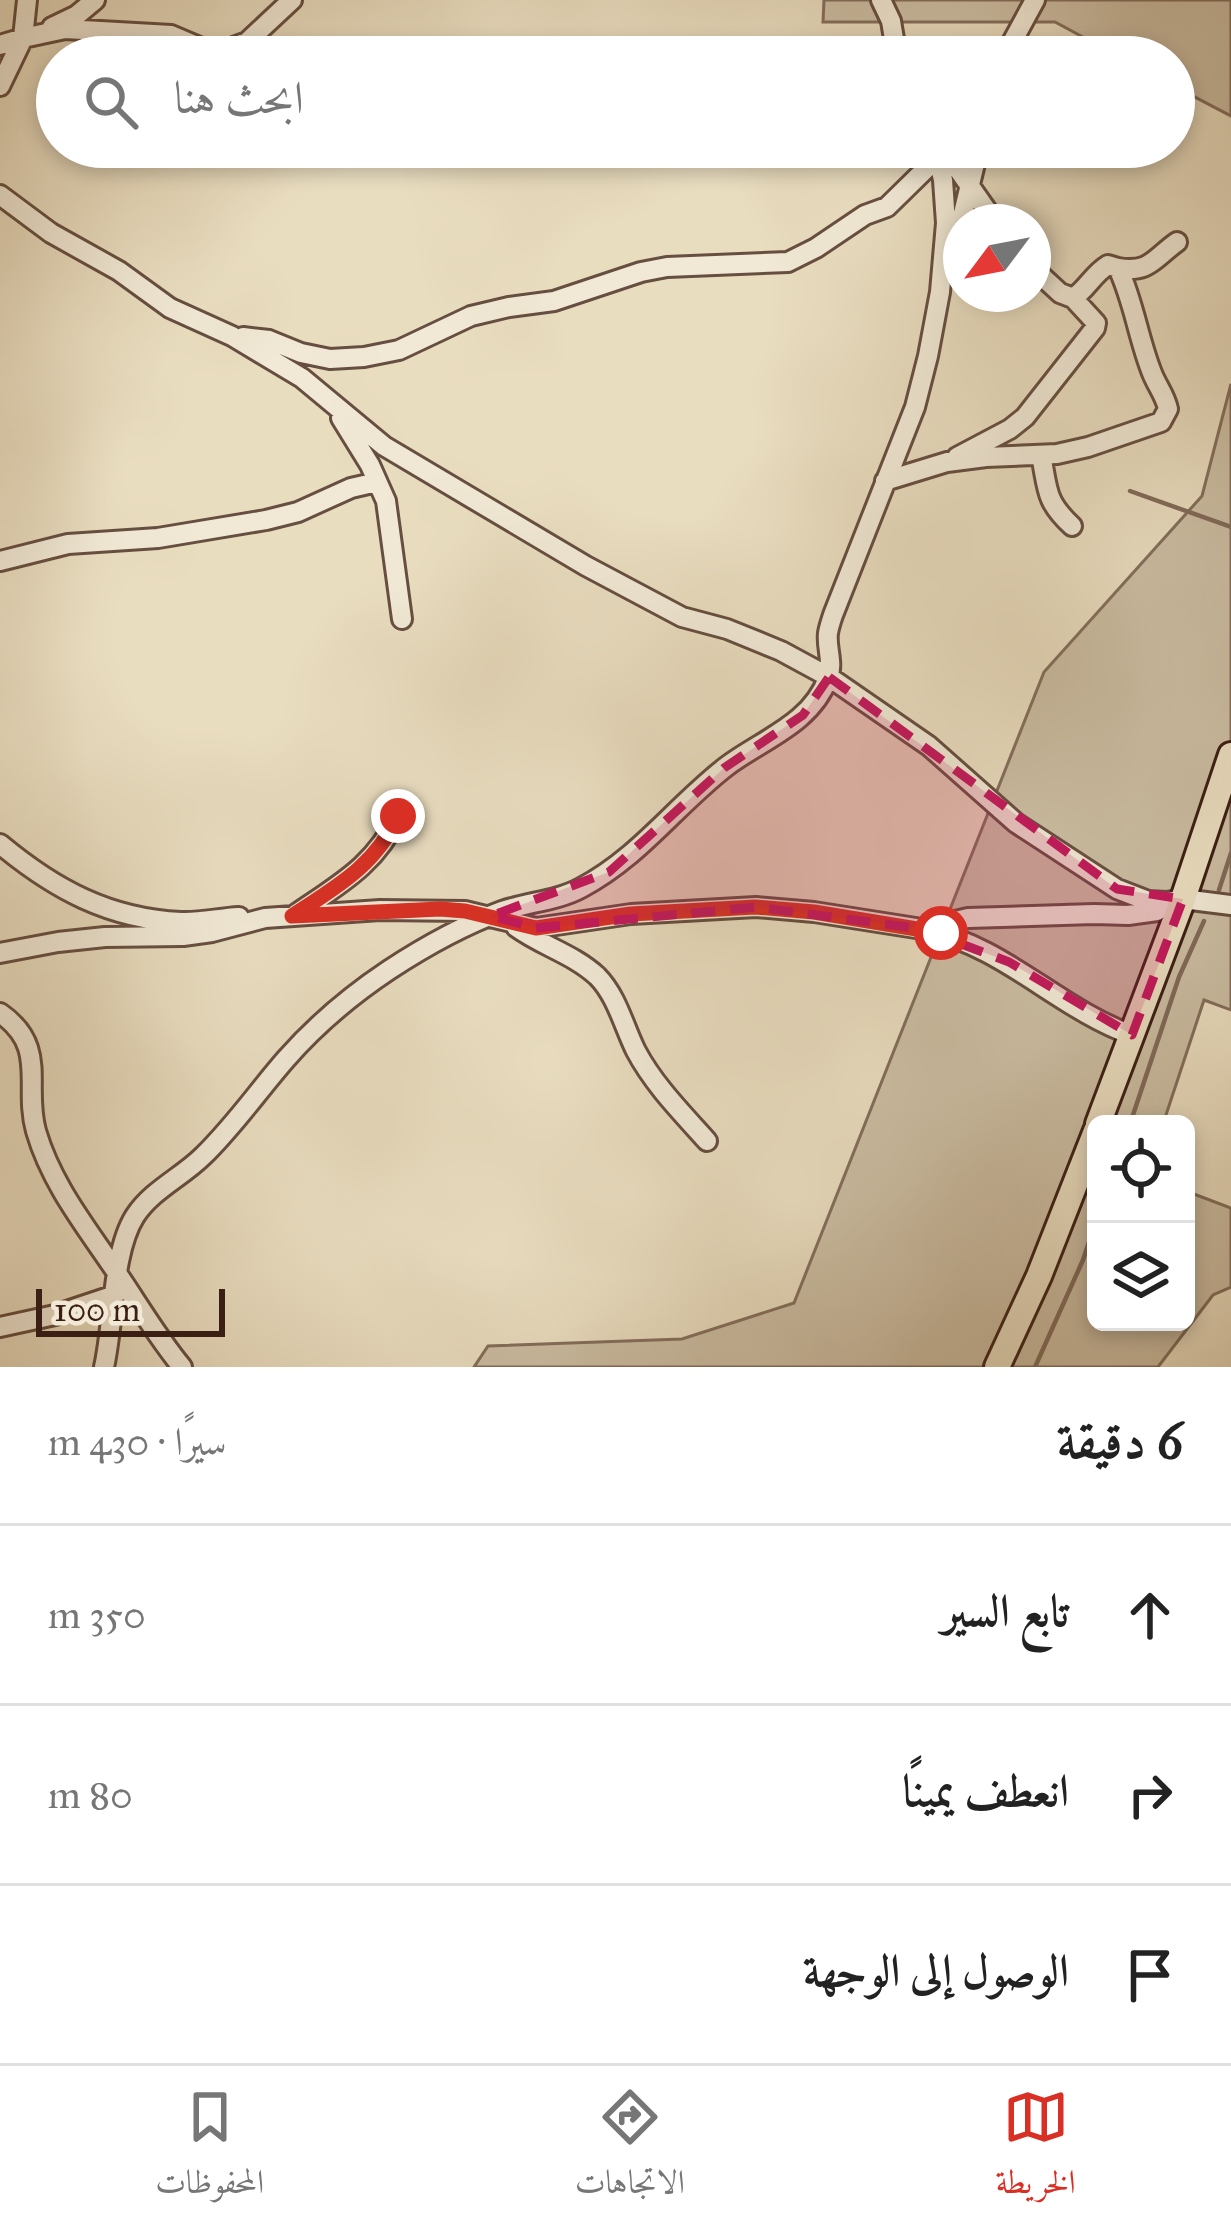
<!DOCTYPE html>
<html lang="ar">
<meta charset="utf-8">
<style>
:root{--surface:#fff;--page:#f6f6f6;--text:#222;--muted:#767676;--line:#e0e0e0;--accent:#d93025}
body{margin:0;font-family:"IM FELL Great Primer",Amiri,serif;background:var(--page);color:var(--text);direction:rtl}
.controls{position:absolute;right:36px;bottom:36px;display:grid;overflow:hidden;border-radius:18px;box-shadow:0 6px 18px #0003}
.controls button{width:108px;height:108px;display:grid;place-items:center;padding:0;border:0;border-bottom:3px solid var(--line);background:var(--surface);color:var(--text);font:60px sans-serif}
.compass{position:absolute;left:943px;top:204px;width:108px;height:108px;border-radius:50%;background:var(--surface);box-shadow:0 6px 18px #0003;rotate:238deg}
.scale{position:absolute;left:36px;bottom:30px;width:189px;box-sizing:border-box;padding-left:12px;border:6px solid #3b1f15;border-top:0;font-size:33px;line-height:42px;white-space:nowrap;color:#3b1f15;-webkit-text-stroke:9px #f1e9d6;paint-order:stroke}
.stop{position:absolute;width:36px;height:36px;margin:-27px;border:9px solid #d93025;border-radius:50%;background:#fff}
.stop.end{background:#d93025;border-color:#fff;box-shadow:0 3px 12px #0008}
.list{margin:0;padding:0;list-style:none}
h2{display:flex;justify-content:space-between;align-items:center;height:156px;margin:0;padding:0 48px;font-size:51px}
h2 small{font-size:39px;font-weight:400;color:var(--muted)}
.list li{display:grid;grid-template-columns:78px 1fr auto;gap:36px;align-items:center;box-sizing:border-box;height:180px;padding:0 48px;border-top:3px solid var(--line)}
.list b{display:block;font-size:45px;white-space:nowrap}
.list em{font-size:39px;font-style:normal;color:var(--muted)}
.icon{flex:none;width:66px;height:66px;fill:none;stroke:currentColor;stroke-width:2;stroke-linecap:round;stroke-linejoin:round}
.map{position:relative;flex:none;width:1231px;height:1367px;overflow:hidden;direction:ltr}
.search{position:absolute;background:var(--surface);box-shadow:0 6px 18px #0003;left:36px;right:36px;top:36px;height:132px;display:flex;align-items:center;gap:30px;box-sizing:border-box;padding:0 42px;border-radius:66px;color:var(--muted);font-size:45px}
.sheet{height:696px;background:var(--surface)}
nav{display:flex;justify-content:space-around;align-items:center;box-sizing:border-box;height:168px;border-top:3px solid var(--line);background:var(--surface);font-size:33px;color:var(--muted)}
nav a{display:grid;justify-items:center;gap:6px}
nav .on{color:var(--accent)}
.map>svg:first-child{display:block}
</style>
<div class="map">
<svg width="1231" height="1367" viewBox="0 0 1231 1367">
<rect width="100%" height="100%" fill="#e9ddc0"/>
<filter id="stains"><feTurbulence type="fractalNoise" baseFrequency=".00167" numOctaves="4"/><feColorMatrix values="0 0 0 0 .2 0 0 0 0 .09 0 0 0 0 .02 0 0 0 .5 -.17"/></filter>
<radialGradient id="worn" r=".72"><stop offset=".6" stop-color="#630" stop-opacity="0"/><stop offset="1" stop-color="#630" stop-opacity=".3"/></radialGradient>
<path fill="#cbbda3" stroke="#836e5c" stroke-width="3" d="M824,0H1231V116L1174,86V57H1120L1055,22H823Z
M1231,384V1010L1204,1000L1163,1124H1096V1322H1186V1191L1231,1208V1287L1213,1295L1158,1367H474L488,1346L682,1339L794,1303L1044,672L1202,496Z"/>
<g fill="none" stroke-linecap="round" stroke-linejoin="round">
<path stroke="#806a59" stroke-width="4.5" d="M1130,491L1231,527
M1219,890L1231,853
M1130,1124L1179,977L1204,921
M1035,1367L1083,1260L1096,1221"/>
<defs>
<path id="minor" d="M881,0L891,21L897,57
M52,27L77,15L95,0
M0,45L23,38L27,0
M1004,57L1035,0
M0,86L23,38L65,29L171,35L204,49L223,51L247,42L292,0
M937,147L953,162L995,222
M0,195L51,233L119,271L170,308L232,336L302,378L384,446L586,566L682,617L727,629L781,651L829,677L929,746L1016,823L1117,889L1148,901L1167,902L1183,899L1231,905
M961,222L979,147
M1118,268C1150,273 1153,259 1177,242
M243,337L269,340L301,353L330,359L364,357L399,350L471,316L509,307L554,301L641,272L667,267L788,262L816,248L865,215L887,207L938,157
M341,418L370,465L386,501L402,619
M1041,455C1048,490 1045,501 1072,526
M957,457L1010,429L1025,417L1095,328L1096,323L1073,298
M885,481L947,462L986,457L1057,454L1088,447L1161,422L1168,409C1165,395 1157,386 1152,373C1138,338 1134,302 1118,268L1108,265C1093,274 1087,289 1073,298L1060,293L1033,268
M0,561L68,544L158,538L266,520L298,512L351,488L377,482
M0,844C54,889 109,919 181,922C200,923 219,918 239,917
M296,914C338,885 376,865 398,816
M516,927C542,946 573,954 597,976C617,996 624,1027 636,1051C654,1085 682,1113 707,1141
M926,930C1004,946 1059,1009 1132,1035
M0,953L58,942L105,937L183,936L212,932L265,918L380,910L465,911L536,928L631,914L756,907L814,912L922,929L968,918L1094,914L1128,915L1157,911L1164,905
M0,1013C49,1047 23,1085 36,1131C52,1186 88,1229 119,1276C140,1307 158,1338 182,1367
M0,1327L55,1315L115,1295
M104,1367C114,1324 112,1252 135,1216C152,1190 182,1177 203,1156C234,1126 258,1091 286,1059C315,1026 353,994 389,970C424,947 464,925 502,911C528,902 557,901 581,888C640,857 676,805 727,766C763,739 811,724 828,678C834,663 826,648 828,633C829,627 831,621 833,615L915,407L928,356L940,292L946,223L943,180L938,157L933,147"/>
<path id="major" d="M1098,1124L1183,899L1231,755
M997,1367L1039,1276L1096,1131"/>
</defs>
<use href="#minor" stroke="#664e40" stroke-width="24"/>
<use href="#major" stroke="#3b1f15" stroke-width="30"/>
<use href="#minor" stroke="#f1e9d6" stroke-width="18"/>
<use href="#major" stroke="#e9ddc0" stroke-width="24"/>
</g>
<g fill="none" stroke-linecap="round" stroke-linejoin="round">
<path stroke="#d93025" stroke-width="15" d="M398,816C375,866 336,887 292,916L440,909L465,911L536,928L631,914L755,907L814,912L941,933"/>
</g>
<path fill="#c2185b" fill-opacity="0.2" stroke="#c2185b" stroke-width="9" stroke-dasharray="24 15" stroke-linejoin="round" d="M829,677L1117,889L1183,899L1132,1035L1009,962L922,929L756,907L536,928L491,916L609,872L724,768L803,715Z"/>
<rect width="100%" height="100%" filter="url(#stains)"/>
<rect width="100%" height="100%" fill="url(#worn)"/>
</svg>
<div class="controls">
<button><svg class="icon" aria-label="locate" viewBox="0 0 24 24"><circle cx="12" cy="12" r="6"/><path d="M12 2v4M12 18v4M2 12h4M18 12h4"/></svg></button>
<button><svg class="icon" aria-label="layers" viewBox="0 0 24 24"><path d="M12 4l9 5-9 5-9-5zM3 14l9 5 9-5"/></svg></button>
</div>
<svg class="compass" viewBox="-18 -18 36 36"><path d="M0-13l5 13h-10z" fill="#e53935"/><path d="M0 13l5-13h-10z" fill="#767676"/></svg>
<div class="scale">100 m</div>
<div class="stop" style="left:941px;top:933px"></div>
<div class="stop end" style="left:398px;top:816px"></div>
<div class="search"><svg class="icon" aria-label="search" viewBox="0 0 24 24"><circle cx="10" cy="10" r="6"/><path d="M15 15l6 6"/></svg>ابحث هنا</div>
</div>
<section class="sheet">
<h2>6 دقيقة<small>سيرًا · 430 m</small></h2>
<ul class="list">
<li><svg class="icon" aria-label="ahead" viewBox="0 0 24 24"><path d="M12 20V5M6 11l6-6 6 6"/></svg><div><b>تابع السير</b></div><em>350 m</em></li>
<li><svg class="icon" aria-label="right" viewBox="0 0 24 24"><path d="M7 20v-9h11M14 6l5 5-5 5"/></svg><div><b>انعطف يمينًا</b></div><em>80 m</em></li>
<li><svg class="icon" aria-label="arrive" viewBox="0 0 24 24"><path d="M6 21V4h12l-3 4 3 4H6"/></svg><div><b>الوصول إلى الوجهة</b></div></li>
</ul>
</section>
<nav>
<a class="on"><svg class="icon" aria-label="map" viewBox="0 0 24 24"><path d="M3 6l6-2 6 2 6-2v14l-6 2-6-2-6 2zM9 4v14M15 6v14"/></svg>الخريطة</a>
<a><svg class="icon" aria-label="directions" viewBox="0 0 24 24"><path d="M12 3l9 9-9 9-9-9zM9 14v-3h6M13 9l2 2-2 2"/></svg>الاتجاهات</a>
<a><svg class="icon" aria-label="saved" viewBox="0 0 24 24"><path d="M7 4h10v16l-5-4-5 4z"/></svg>المحفوظات</a>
</nav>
